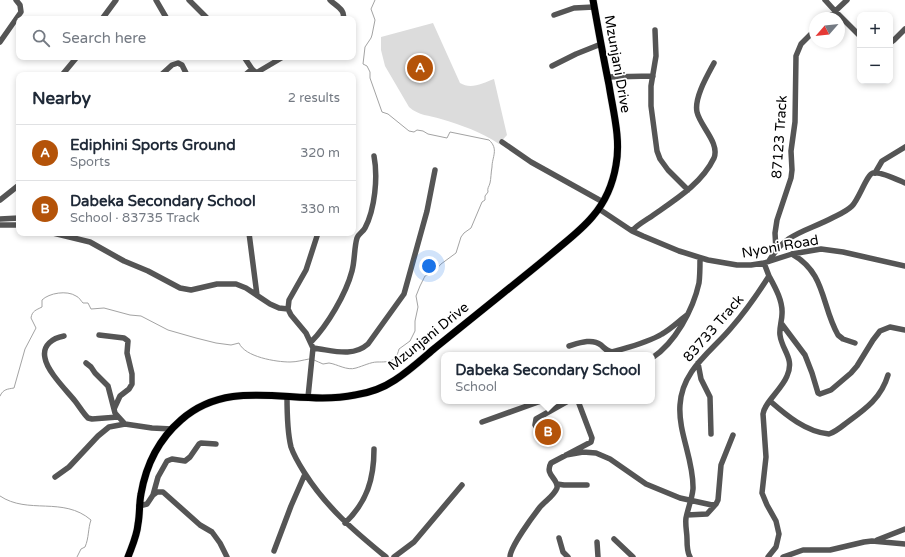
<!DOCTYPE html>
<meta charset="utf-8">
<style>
:root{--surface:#fff;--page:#f6f6f7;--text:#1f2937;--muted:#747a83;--line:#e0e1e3;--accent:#b45309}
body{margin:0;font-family:"Varela Round",sans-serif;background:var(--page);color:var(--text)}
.controls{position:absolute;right:12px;top:12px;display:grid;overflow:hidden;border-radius:8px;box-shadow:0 2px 6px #0003}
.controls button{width:36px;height:36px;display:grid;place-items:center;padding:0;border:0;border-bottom:1px solid var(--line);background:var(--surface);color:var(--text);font:20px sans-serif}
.compass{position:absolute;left:809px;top:12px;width:36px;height:36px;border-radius:50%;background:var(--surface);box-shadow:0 2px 6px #0003;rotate:242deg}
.you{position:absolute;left:429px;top:266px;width:14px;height:14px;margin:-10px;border:3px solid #fff;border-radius:50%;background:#1a73e8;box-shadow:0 0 0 6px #1a73e833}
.badge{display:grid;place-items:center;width:26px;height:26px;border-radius:50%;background:var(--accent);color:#fff;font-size:13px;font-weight:700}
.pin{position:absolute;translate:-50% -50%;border:2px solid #fff;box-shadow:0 1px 4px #0006}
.popup{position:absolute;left:441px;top:352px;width:214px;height:52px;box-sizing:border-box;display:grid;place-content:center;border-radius:8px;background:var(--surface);filter:drop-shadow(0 1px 3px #0005);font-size:13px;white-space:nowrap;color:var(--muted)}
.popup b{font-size:15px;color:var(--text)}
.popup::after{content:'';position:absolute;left:50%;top:100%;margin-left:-8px;border:8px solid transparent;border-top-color:var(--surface)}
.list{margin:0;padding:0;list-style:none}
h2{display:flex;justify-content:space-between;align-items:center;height:52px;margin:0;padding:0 16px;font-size:17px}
h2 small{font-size:13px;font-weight:400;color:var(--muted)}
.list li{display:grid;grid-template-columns:26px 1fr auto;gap:12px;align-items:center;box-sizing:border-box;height:56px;padding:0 16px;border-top:1px solid var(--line)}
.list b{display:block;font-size:15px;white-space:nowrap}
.list p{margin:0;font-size:13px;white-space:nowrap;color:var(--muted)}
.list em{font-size:13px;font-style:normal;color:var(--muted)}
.icon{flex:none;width:22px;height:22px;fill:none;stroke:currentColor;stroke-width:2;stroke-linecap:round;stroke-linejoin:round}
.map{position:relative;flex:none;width:905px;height:557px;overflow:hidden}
.search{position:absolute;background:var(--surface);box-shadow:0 2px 6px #0003;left:16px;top:16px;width:340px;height:44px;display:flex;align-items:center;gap:10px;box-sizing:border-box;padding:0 14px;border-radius:8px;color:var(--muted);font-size:15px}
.panel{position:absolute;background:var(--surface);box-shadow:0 2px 6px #0003;left:16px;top:72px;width:340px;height:164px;border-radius:8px}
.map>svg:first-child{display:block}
</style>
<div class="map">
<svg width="905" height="557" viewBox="0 0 905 557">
<rect width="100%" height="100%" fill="#fff"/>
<path fill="#dcdcdc" d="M433,23L460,83C471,90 483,83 494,79L507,135L499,144C482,132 461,125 441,119C429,115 419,116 409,107L385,66L381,50V37Z"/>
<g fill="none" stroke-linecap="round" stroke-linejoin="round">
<path stroke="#a3a3a3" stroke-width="1" d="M314,360C317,361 320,363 323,364C325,364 327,363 329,363C337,364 347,371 356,368C363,366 371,362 377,362C389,362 396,362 399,349L410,341L415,331V321L418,307L416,296L420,286L425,276L433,273L441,264L456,253L461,237L464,233L471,228L482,202L485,200V196L488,192C487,188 489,187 490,183C491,179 491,172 492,167C492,157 499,149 489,140L450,132L447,138L428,134L423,131L417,130L414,132L409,131L388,114L382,112L370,78V72L367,66L363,64L365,47L371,38L372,35L375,20L371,9L375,0
M0,396C3,389 8,389 14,388L25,349L36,328L31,318C32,311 36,310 42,307V300C49,293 67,290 76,296C79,297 81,301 83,303H88L91,309L104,308L130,315L141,316L168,330L196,338L216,343L231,345L239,343C245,357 276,362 290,362C297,362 303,360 309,359
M0,496C28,515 63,496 91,520C88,528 89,538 85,547L81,549L77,557"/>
<defs>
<path id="major" d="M128,557C132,546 137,536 138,524C140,514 139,504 141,494C146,465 158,440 181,420C232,375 296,407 355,395C369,393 383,388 395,380C409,371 422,359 435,348C457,330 480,312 502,294C522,278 542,262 562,245C573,236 584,227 593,216C605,202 613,183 616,165C621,139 613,111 609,85C603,56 598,28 593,0"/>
</defs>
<use href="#major" stroke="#dbdbdb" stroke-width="8"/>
<path stroke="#555" stroke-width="5.5" d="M156,0L167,19
M189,0L208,19
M330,0C336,6 346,10 343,19
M825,0L835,11L860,36
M554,15L574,8L594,7
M828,18L847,0
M102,19L116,0
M655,30L656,56L651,86V106L657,151L660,159L668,170L688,190
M0,42L21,12L20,5L16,0
M890,43L894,40L905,29
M244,57L252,69L257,74
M552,66L576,54L601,44
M256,73L283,57
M62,75L77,57
M161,75L172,65L178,63L182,65L187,75
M245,75L252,69
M607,77L653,76
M502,142L531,162L603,202
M875,173L882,161L905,147
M0,200L19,185
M599,209L632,231L643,236L679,251L708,260L737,265H751L764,263L792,254L821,249L843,252L905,266
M0,219L19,218
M0,225H19
M632,231C637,225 643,222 649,218C673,201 701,185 714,158C720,143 700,126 697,112C694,98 707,76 714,63
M53,233L90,242L124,261L148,271L180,288L191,290L217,284H236L246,288L270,304L279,308L288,309
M249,233L257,295
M776,250L775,233L777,220L791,178L792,170L791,151L795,122L796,56L801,44L815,30
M792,254C826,273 821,305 838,335L843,339L855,343
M769,261C786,232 806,232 834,217C840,214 847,211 852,206C859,199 867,174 873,173C880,171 898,180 905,183
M288,309L291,315L306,333L313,348L308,397
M288,309L289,300L306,270L318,233
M781,323L805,355L812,373L818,393L820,394L831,390L851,373L857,366L873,340L880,331L890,327L905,330
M99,335L124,338L128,341L127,353L132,374V384L129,389L120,396L114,409
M64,336C53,338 42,345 45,358C47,371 66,390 75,401C79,406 83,413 88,418L92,419L118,417
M311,342C327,326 346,294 352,271C355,260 354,248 357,238C359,233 363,232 365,228C375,209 378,177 374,156
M569,346C579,343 592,338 601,345C605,349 607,351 612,352C629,347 647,343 662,334C671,329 679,321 687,315
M313,348C332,350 352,358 368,344L404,294L427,211L435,170
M652,358C675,343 693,310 699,283C700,275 700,267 700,259
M86,363L91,367L95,373L108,386L115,413L125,424
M698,363L701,379L710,397L711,434
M287,396C287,413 287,431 291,447C294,456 299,464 304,472C326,507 354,531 386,557
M770,401C786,415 806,432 829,434C835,432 840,428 845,424C864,410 881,399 888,375
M482,422L541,401
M540,434L535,425L536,419L568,401
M566,455L583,452L596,453L610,459L646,484L680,498L712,505L716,504L718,500L721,465L733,435
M55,477L69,467L98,436L109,427L125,424L152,428L172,429
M557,484L564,485H587
M153,495L158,477L167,461L172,459L185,461L190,457L199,444L201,443L216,444
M139,506L147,504L153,495L157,492H163L200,525L212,532L220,543L227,557
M687,515L707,514L716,504
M345,523C367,502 374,479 374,449
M559,538L563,552L568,557
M614,539L633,557
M877,540L905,529
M597,542L598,557
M274,551L291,506L305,474
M394,557L414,542L462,485
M510,557C510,547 533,516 540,507C545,501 554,496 557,488C559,479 544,475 551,463L591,442L592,438L578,401
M690,557C687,552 687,546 687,539C687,532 685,525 686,518C688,508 692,499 693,489C694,460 678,433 680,405C682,370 711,352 731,328C745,312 757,295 769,276L764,263
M768,557L776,547L779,534L776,521L767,505L762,493L766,457L763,414C764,403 782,389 787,376C795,358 782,351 780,335C779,328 782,321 782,314C783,301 775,287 769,276
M783,557L803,550H830L864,542L872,541L905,544"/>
<use href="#major" stroke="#000" stroke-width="7"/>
</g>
<g text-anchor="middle" stroke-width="3.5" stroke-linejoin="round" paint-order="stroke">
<g font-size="14" fill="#000" stroke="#fff">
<text transform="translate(618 64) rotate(80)" y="5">Mzunjani Drive</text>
<text transform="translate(779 137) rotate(-86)" y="5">87123 Track</text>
<text transform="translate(780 246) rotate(-10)" y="5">Nyoni Road</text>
<text transform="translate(713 328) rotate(-49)" y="5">83733 Track</text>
<text transform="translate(428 336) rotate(-39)" y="5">Mzunjani Drive</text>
</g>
</g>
</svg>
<div class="controls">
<button>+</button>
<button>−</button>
</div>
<svg class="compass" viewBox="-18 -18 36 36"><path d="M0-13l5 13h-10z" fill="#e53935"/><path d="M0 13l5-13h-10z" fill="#747a83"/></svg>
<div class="you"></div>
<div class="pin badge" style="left:420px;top:68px">A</div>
<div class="pin badge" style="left:548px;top:432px">B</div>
<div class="popup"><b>Dabeka Secondary School</b>School</div>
<div class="search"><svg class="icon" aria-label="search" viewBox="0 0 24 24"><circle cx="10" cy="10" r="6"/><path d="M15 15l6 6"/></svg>Search here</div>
<section class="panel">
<h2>Nearby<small>2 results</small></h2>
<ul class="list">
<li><span class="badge">A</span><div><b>Ediphini Sports Ground</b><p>Sports</p></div><em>320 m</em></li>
<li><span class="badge">B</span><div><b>Dabeka Secondary School</b><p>School · 83735 Track</p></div><em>330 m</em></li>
</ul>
</section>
</div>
